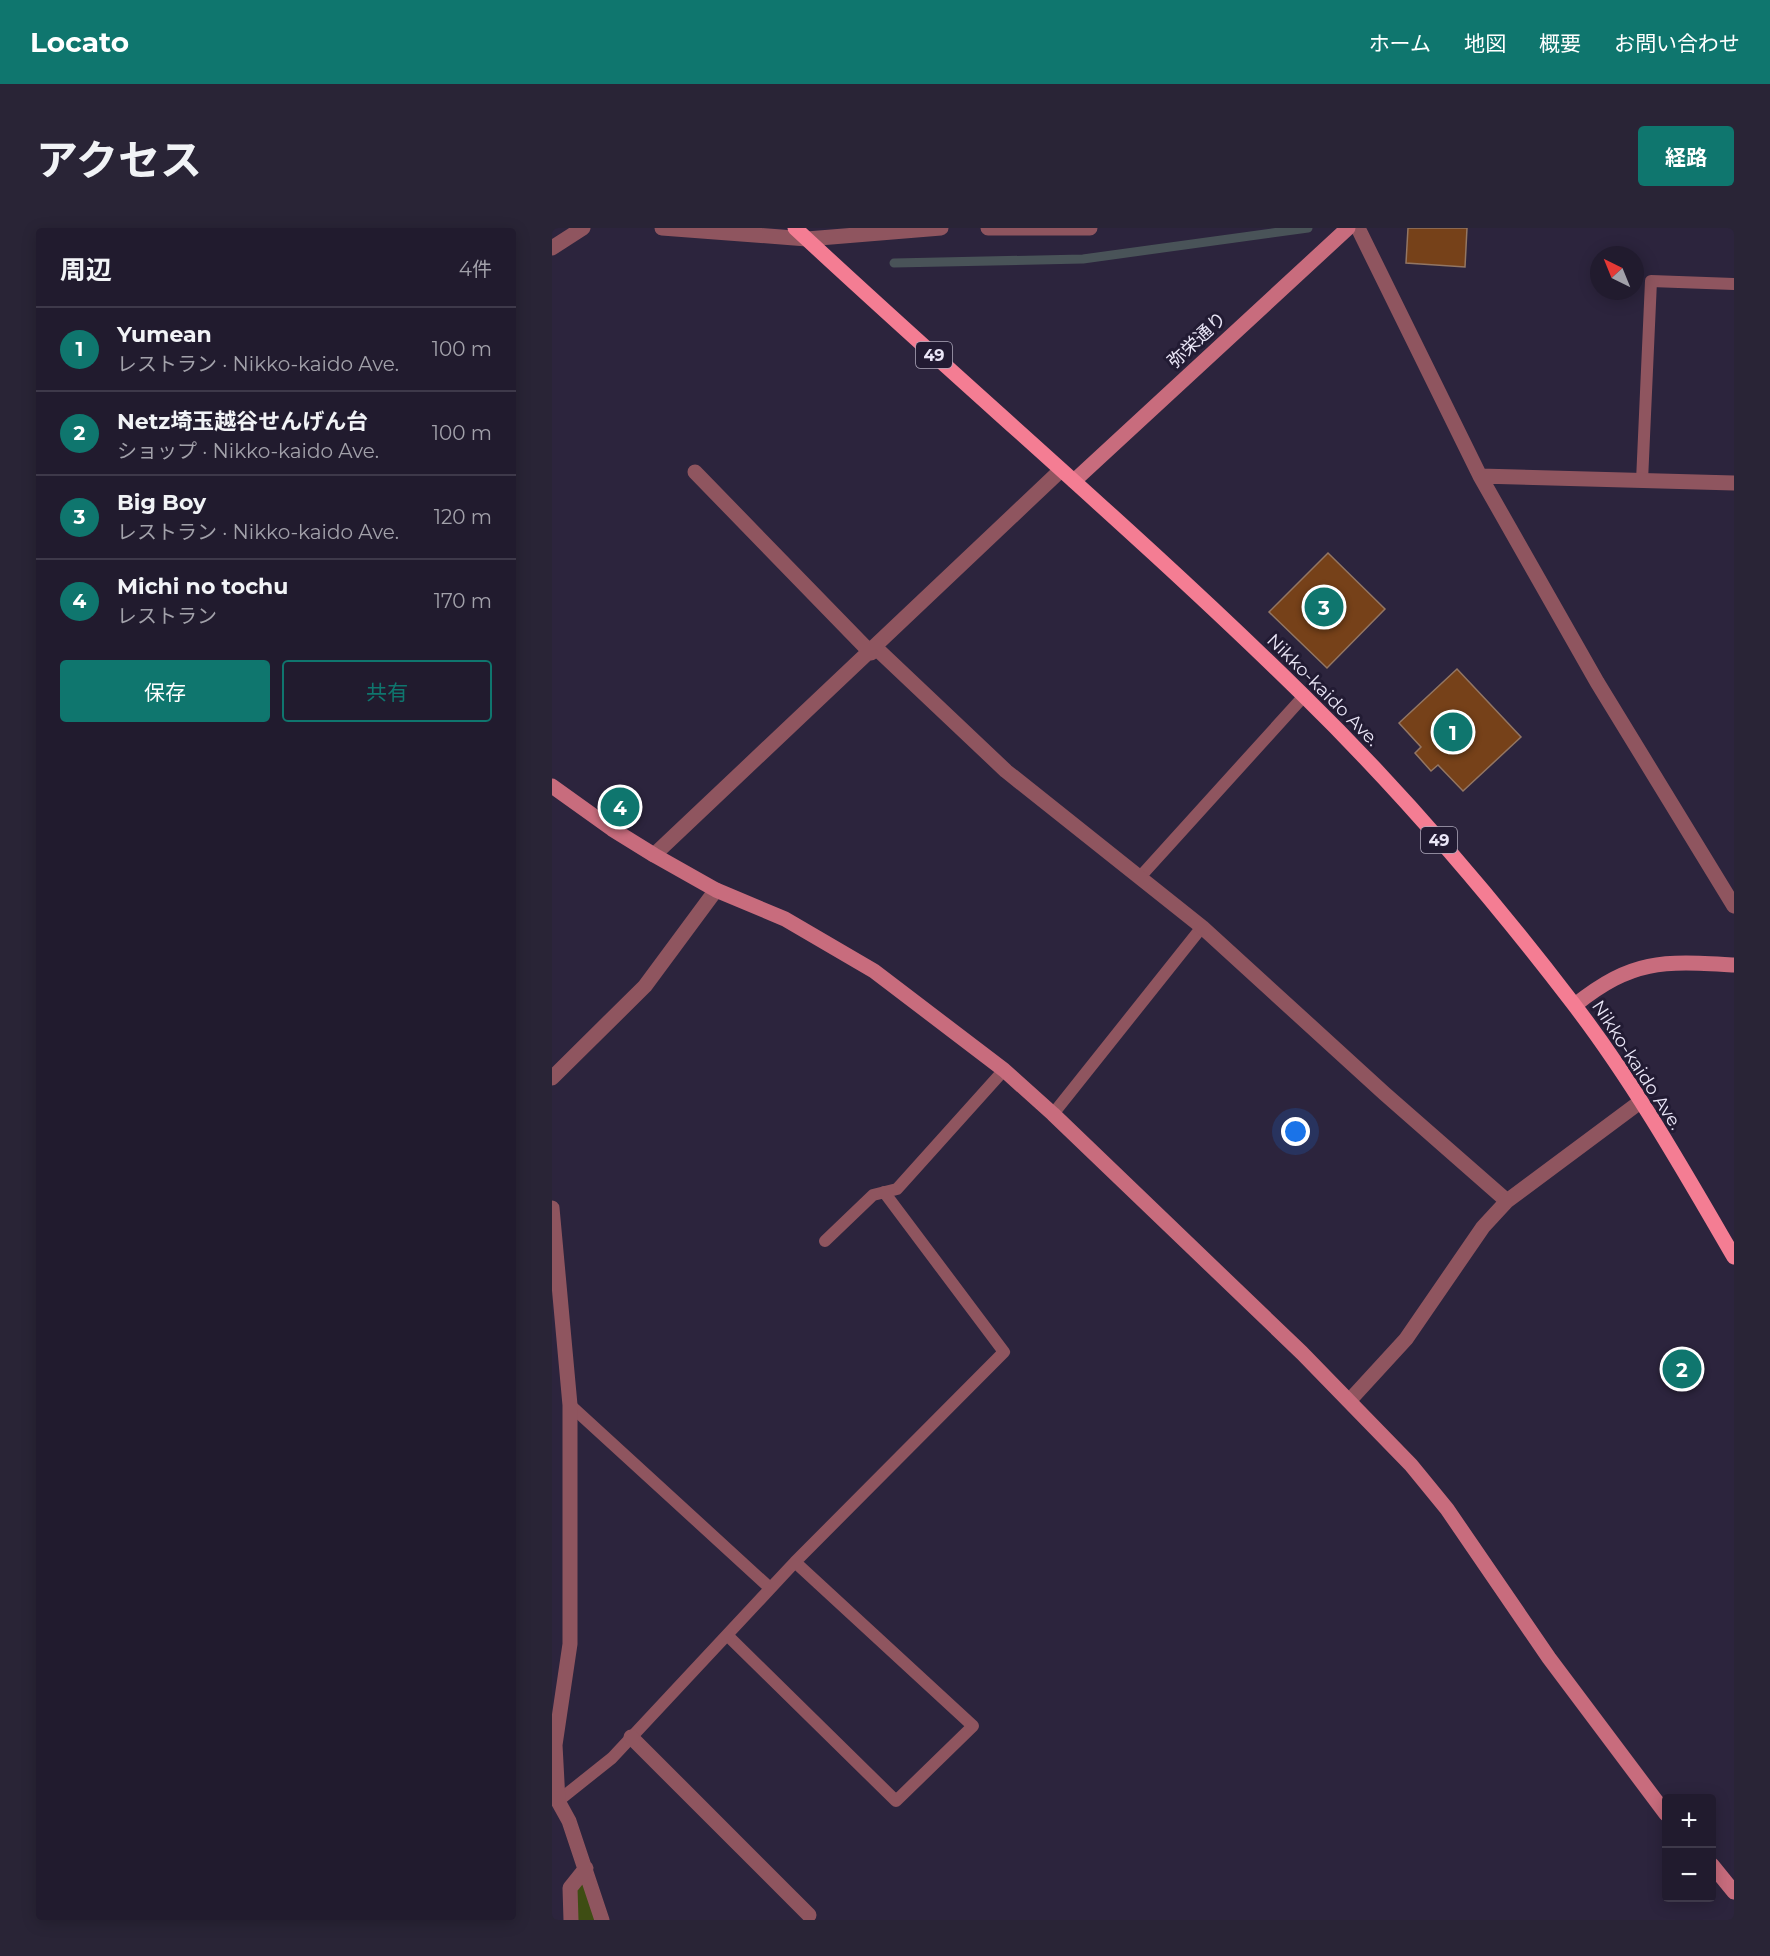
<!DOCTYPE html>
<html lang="ja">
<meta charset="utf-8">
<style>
:root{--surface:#211b2e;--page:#292436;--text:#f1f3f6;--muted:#a2a1aa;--line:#3e394a;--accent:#0f766e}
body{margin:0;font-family:Montserrat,"Noto Sans JP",sans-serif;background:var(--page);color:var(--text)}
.controls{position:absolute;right:18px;bottom:18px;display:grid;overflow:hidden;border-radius:6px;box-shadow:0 3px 15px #0003}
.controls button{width:54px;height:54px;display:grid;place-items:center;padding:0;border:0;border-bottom:2px solid var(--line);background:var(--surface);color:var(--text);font:30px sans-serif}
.compass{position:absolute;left:1038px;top:18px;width:54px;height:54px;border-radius:50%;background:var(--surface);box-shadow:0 3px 15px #0003;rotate:317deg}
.you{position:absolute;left:744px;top:904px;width:21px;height:21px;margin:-15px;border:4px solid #fff;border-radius:50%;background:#1a73e8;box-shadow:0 0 0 9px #1a73e833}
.badge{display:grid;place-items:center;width:39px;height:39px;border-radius:50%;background:var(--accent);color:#fff;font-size:20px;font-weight:700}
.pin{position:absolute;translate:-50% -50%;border:3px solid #fff;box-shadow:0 2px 6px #0006}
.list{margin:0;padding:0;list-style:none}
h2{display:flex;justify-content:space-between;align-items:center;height:78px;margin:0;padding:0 24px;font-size:26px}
h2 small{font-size:20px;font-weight:400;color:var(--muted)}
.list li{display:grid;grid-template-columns:39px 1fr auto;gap:18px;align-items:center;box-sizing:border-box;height:84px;padding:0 24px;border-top:2px solid var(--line)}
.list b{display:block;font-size:22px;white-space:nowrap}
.list p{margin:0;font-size:20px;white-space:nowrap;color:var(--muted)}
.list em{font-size:20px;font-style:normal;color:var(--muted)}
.actions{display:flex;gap:12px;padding:18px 24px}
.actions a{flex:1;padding:14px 0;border:2px solid var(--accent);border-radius:6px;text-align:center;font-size:21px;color:var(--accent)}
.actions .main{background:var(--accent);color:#fff}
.map{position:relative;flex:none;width:1182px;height:1692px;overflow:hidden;border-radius:6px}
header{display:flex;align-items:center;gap:36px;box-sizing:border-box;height:84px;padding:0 30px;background:var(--accent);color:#fff}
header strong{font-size:28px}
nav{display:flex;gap:33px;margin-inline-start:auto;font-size:21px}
.intro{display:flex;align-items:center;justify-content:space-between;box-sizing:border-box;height:144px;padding:0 36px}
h1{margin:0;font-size:42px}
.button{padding:15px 27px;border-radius:6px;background:var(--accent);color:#fff;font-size:21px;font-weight:700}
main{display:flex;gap:36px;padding:0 36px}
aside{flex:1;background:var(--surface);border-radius:6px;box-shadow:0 3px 15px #0003}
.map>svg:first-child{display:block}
</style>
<header>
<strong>Locato</strong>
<nav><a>ホーム</a><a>地図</a><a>概要</a><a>お問い合わせ</a></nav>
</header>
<div class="intro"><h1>アクセス</h1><a class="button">経路</a></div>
<main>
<aside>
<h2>周辺<small>4件</small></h2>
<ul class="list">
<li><span class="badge">1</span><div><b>Yumean</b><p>レストラン · Nikko-kaido Ave.</p></div><em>100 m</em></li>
<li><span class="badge">2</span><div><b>Netz埼玉越谷せんげん台</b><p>ショップ · Nikko-kaido Ave.</p></div><em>100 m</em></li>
<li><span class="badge">3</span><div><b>Big Boy</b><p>レストラン · Nikko-kaido Ave.</p></div><em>120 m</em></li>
<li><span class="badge">4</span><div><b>Michi no tochu</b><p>レストラン</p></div><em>170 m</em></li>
</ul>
<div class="actions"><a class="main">保存</a><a>共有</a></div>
</aside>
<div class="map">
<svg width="1182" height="1692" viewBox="0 0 1182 1692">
<rect width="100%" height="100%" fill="#2c243d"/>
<path fill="#3e4d13" d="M33,1649L46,1692H24L23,1661Z"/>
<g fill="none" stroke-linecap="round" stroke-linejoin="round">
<path stroke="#495358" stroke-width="9" d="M342,35L531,31L756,0"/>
</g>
<path fill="#764119" stroke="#937663" stroke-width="1.5" d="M856,0H915L913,39L854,35Z
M776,325L833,381L775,440L717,384Z
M905,441L969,509L911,563L886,537L879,543L863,525L869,519L847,495Z"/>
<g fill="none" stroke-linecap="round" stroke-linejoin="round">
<path stroke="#8f555f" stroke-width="12" d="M1090,253L1099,53L1182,56
M588,649L752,468
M501,886L650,699
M273,1013L321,967L345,961L452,842
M18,1177L218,1360
M175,1407L344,1573L421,1498L243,1334
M6,1573L60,1530L243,1334L452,1124L332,964"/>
<path stroke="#8f555f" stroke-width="15" d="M110,0L255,11L389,0
M436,0H538
M806,0L928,248L1045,454L1182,678
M0,20L31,0
M143,244L319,425
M928,248L1182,255
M324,420L454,543L650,699L833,866L955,973
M102,627L509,242
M0,850L93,758L164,662
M0,980L18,1177V1416L3,1517L6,1573L17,1593L50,1692
M798,1172L854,1111L931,999L955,973L1088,874
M79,1509L257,1687
M19,1692L18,1660L34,1640"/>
<path stroke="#c86c7d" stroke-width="15" d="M522,253L796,0
M0,558L60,601L102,627L164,662L233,691L322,743L452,842L501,886L750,1125L859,1237L895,1281L997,1430L1114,1586
M1023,777C1081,731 1110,733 1182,737
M1160,1637L1182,1664"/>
<path stroke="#f47d93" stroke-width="15" d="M243,0C411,157 587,306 751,467C848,562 938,667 1020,774C1081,853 1132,943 1182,1029"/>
</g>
<g text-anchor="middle" stroke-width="6" stroke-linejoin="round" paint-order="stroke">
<g fill="#221b33" stroke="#aea9bc" stroke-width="1.5">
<rect x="364" y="114" width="36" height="26" rx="4.5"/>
<rect x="869" y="599" width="36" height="26" rx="4.5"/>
</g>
<g font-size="16" font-weight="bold" fill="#eae6f7">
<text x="382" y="133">49</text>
<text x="887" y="618">49</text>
</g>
<g font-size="18" fill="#eae6f7" stroke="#221b33">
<text transform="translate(645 112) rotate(-43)" y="6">弥栄通り</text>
<text transform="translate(771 462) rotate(45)" y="6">Nikko-kaido Ave.</text>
<text transform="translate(1085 837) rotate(57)" y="6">Nikko-kaido Ave.</text>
</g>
</g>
</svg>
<div class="controls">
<button>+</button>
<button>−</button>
</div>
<svg class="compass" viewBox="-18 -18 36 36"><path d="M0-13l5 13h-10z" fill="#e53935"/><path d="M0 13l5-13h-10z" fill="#a2a1aa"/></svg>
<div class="you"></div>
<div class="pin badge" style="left:901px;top:504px">1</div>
<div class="pin badge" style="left:1130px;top:1141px">2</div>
<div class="pin badge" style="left:772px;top:379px">3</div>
<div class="pin badge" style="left:68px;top:579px">4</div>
</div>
</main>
